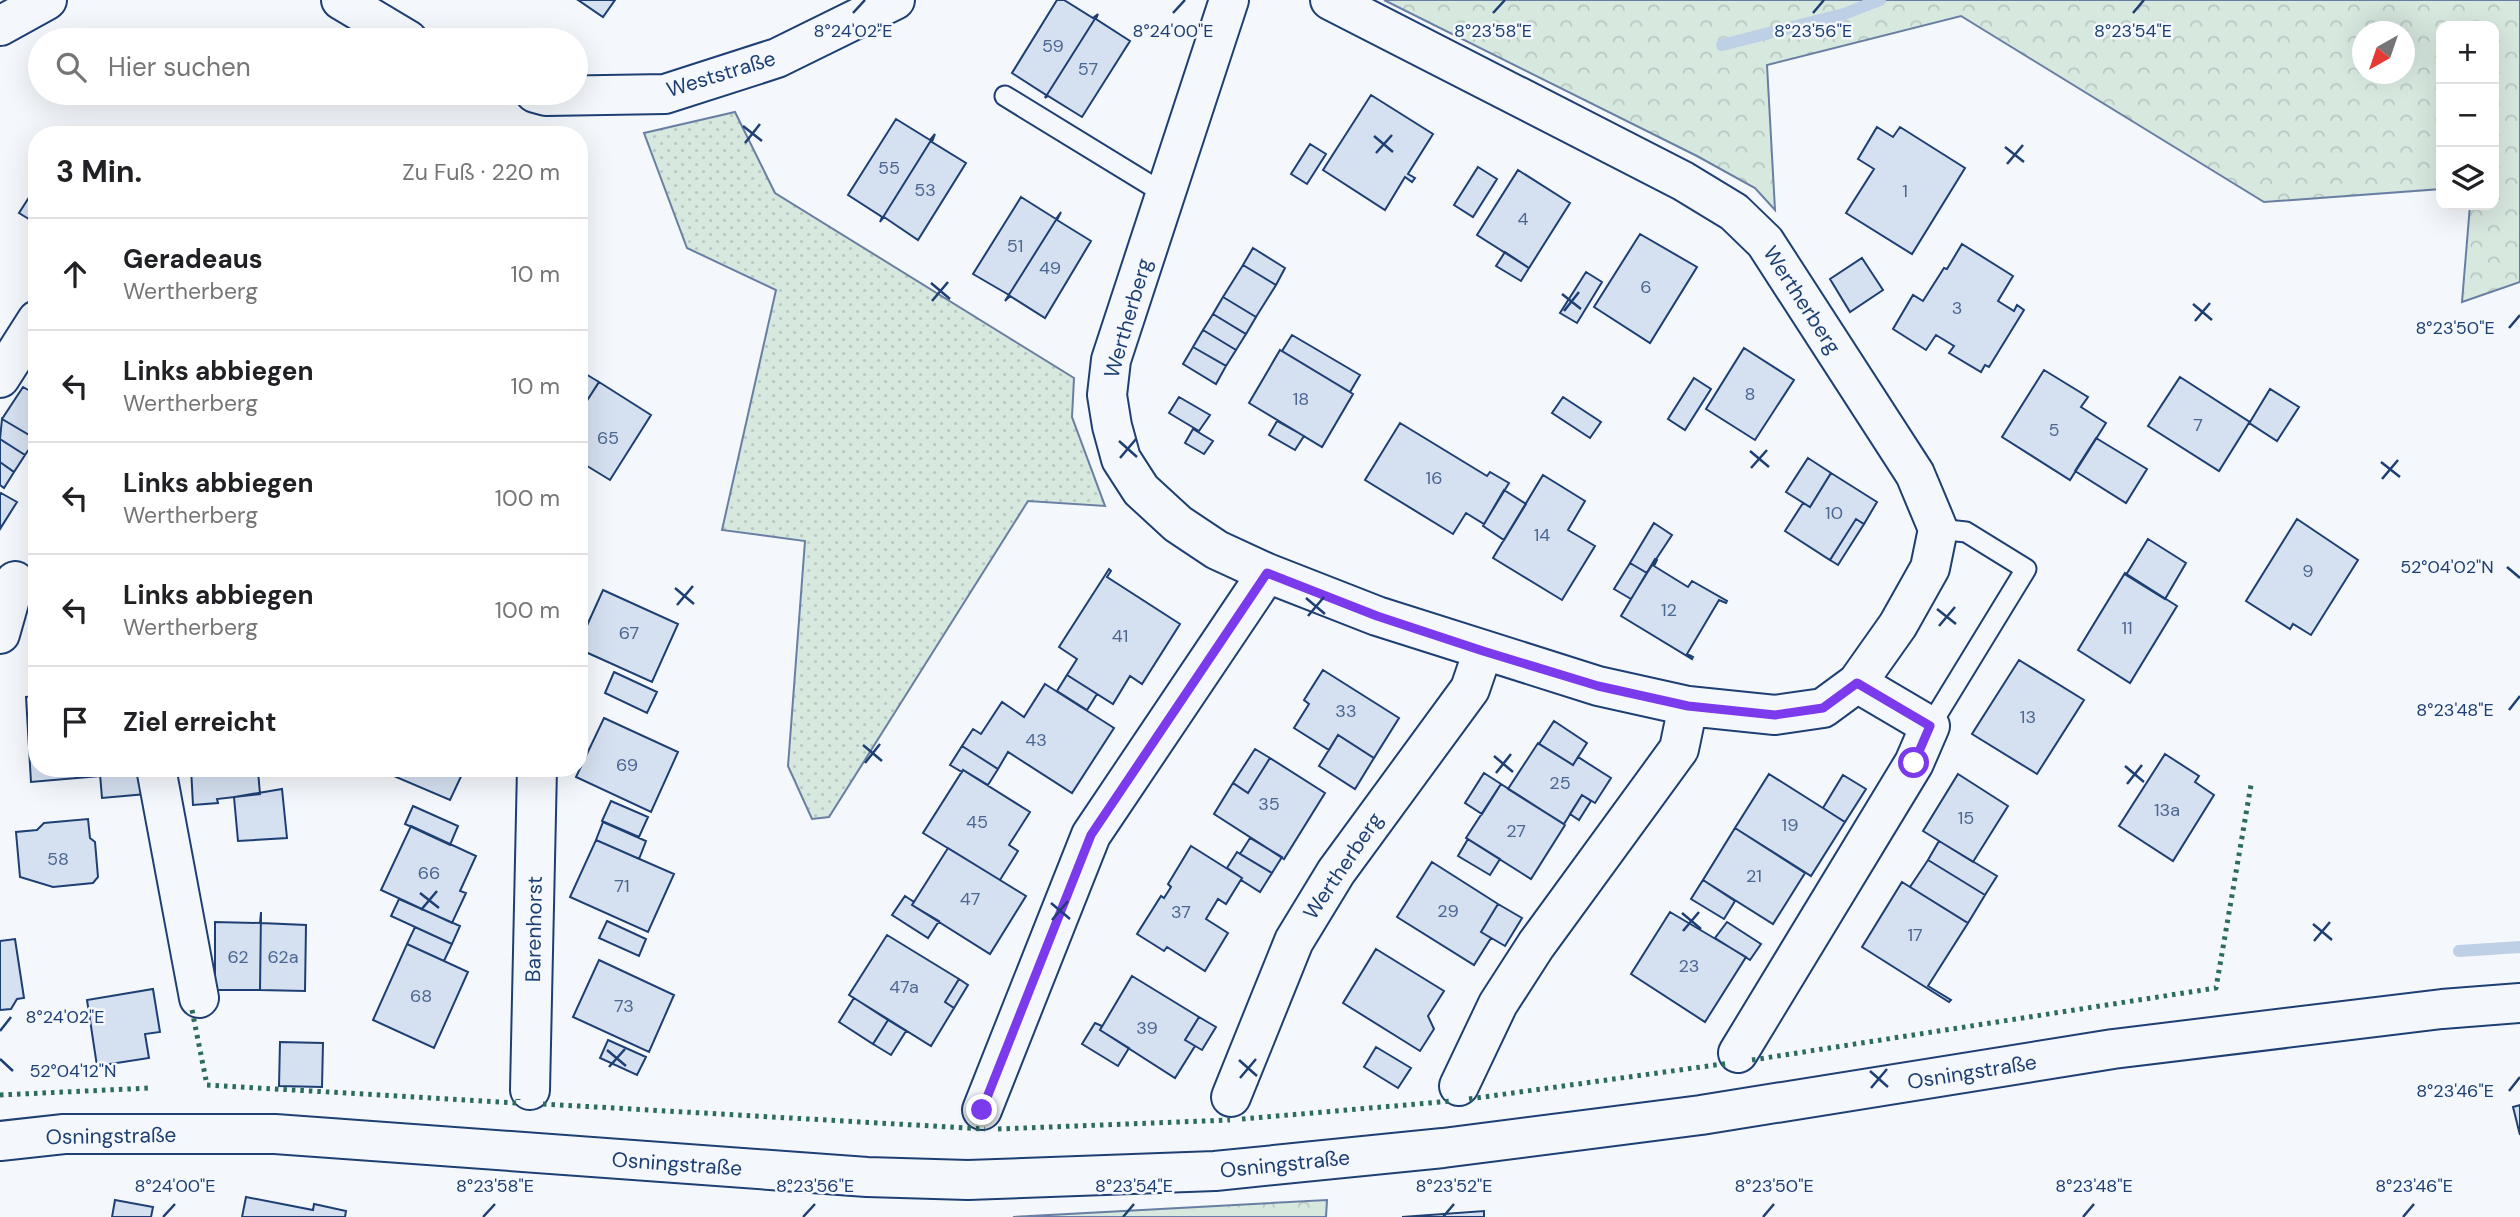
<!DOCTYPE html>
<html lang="de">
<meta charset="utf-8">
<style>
:root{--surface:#fff;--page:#f6f6f6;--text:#202124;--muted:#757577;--line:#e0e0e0}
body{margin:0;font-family:"DM Sans",sans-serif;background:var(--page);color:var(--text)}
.controls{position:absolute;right:21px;top:21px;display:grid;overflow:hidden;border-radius:14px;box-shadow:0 7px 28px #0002}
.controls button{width:63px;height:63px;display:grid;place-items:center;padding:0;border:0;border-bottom:2px solid var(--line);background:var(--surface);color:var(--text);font:35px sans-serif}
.compass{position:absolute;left:2352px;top:21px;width:63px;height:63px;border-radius:50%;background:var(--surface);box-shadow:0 7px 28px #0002;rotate:220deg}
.stop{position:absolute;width:21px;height:21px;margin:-16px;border:5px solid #7c3aed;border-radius:50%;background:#fff}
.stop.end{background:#7c3aed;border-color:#fff;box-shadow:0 2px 7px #0008}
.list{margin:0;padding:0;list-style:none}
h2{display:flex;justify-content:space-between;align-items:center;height:91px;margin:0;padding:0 28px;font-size:30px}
h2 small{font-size:23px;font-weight:400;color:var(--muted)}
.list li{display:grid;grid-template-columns:46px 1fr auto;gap:21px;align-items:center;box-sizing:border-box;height:112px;padding:0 28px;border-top:2px solid var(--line)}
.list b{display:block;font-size:26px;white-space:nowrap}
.list p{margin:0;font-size:23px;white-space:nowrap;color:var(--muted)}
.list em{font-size:23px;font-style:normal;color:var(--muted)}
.icon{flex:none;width:38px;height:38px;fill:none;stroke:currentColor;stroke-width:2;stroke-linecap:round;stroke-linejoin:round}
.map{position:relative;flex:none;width:2520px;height:1217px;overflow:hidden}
.search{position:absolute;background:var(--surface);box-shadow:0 7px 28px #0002;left:28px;top:28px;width:560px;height:77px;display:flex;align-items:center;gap:18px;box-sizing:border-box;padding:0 24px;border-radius:38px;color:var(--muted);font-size:26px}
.panel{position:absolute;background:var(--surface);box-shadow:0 7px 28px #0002;left:28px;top:126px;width:560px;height:651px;border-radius:28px}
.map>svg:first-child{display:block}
</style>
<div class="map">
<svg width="2520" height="1217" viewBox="0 0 2520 1217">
<defs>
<pattern id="forest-crowns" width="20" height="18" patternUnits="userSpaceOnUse" patternTransform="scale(1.75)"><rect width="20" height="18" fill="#d7e8df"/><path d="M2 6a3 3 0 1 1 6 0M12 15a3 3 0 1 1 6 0" fill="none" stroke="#b8c8c3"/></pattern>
<pattern id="park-dots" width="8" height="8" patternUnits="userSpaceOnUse" patternTransform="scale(1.75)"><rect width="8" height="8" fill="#d7e8df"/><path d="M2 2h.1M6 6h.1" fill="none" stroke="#b8c8c3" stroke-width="1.8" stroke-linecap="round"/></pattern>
</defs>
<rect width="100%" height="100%" fill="#f4f7fb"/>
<path fill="url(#forest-crowns)" stroke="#687fa3" stroke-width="2" fill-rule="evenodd" d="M1384,0H2520V282L2462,302L2470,205H2494V26H2441V189L2264,202L1961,16L1767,65L1775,210L1755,188L1697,156ZM2362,32H2404V74H2362Z
M1327,1200L1326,1217H1013Z"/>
<path fill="url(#park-dots)" stroke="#687fa3" stroke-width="2" d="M735,112L775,193L1074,378L1072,417L1105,506L1028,501L829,817L812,819L788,766L805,541L722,530L776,290L687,248L644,133Z"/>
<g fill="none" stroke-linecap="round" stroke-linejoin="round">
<path stroke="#bed0e5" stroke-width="12" d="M1722,45L1844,14L1880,0
M2459,951L2520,947"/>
</g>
<path fill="#d5e0f0" stroke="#1d3f73" stroke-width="2" d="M578,0H615L603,17Z
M1057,0H1064L1093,18L1098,14L1045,98L1046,95L1012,73Z
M1098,14L1096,19L1130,41L1082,117L1048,96L1045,98Z
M1371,95L1433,134L1408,174L1415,178L1412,182L1405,177L1385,210L1323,170Z
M896,119L930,140L935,134L880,222L882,217L848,195Z
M1877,127L1893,137L1900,127L1965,168L1912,254L1846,213L1874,169L1858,159Z
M935,134L932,142L966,163L918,240L884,217L880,222Z
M1310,144L1326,154L1307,184L1291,174Z
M1478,167L1497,179L1473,217L1454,205Z
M1518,170L1570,203L1529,268L1477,235Z
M37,185V224L19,213Z
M1021,197L1056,219L1061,212L1005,301L1009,295L973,274Z
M1061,212L1057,220L1091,241L1045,318L1010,296L1005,301Z
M1640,234L1697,267L1650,343L1594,307Z
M1962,244L2013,276L1998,301L2014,311L2017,305L2024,310L1989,367L1985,365L1981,372L1949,353L1954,346L1936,335L1926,350L1893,329L1913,295L1923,301L1944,268L1947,269Z
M1253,248L1285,268L1276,285L1243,265Z
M1505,252L1529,268L1521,281L1496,266Z
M1862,258L1883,290L1850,312L1830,279Z
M1243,265L1276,285L1256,317L1223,297Z
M1586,272L1602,282L1577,323L1560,313Z
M1223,297L1256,317L1246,334L1213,314Z
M1213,314L1246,334L1236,350L1203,330Z
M1203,330L1236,350L1226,366L1193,347Z
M1292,335L1360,375L1350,392L1282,351Z
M1193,347L1226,366L1216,384L1183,364Z
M1744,348L1794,380L1755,440L1706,409Z
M1280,350L1353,394L1322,447L1249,403Z
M579,370L599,382L579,413Z
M2044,370L2088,397L2081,407L2106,423L2070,480L2002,437Z
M2180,377L2250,422L2270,389L2299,407L2277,441L2249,423L2219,471L2148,426Z
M1694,378L1711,389L1685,430L1668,419Z
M599,382L651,415L610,480L579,461V413Z
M23,387L37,395L36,439L2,419Z
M1179,397L1210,415L1199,431L1169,413Z
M1563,397L1601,422L1590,438L1552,413Z
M2,419L36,439L25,455L0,439Z
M1277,421L1304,436L1295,450L1269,435Z
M1400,423L1487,476L1490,472L1509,483L1484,524L1466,513L1453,534L1365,480Z
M1193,429L1213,441L1204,454L1185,443Z
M2096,438L2147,469L2126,503L2075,471Z
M0,439L25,455L14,472L0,462Z
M1808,458L1831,473L1810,507L1786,492Z
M0,462L14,472L4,488L0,485Z
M1831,473L1877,502L1864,524L1856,519L1830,560L1785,531L1803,503L1810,507Z
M1543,475L1585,501L1568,530L1595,546L1562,600L1493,558Z
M1504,490L1526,504L1504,540L1483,526Z
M1,493L17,502L0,529V495Z
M1856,519L1864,524L1838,565L1830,560Z
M2297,519L2358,560L2311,635L2293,624L2290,629L2246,601Z
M1654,523L1672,535L1647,573L1630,563Z
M2148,539L2186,563L2165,599L2126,575Z
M1655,559L1657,560L1654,566L1688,587L1692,581L1727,601L1726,603L1719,600L1687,654L1693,657L1692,659L1621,616Z
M1630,563L1647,573L1631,599L1614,589Z
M1109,569L1111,571L1107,577L1180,624L1142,684L1130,676L1113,704L1067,675L1077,659L1059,647Z
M2125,573L2177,606L2130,683L2078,650Z
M603,590L678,624L652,682L579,649V643Z
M2019,660L2084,700L2037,774L1972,734Z
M1323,670L1399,718L1374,758L1338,735L1329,750L1294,728L1309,704L1304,700Z
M614,672L657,692L647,713L605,693Z
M1067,675L1097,694L1087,710L1057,691Z
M1045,684L1114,728L1072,793L1008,752L998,769L962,746L973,729L981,734L1002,702L1024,717Z
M37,696V768H101L100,776L31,782L26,697Z
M604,718L678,752L651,812L576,777Z
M1554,721L1587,743L1573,765L1539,744Z
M1338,735L1374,758L1355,789L1319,766Z
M1538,743L1573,765L1578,757L1611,778L1595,803L1582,795L1564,824L1508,789Z
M962,746L998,769L988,785L963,770L962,772L950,765Z
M1255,749L1270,758L1248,793L1233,783Z
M2165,754L2199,776L2195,782L2214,795L2173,861L2119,826Z
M1270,758L1325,793L1284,859L1214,814L1233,783L1248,793Z
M191,768H261L258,771L260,794L217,799L218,803L193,805Z
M391,768H465L450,800L389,774Z
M143,769L146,794L102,798L100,774Z
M963,770L1030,812L1009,845L1018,851L1000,880L923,833Z
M1484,773L1501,784L1482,814L1465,803Z
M1769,774L1845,822L1811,876L1735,828Z
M1958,774L2008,806L1973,862L1923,831Z
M1843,775L1866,789L1845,822L1823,808Z
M1501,784L1565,825L1531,879L1466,838Z
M282,789L287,838L238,841L234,797Z
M1582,795L1591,801L1579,820L1570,814Z
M611,801L648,817L639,837L602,821Z
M413,806L458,826L450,845L405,824Z
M88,819L90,838L95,842L98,877L93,883L53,887L20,877L16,832L37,830L44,823Z
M603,822L646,841L639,859L596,840Z
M411,826L476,856L460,891L466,893L452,923L381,890Z
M1735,828L1805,873L1773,924L1703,880Z
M1250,838L1282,857L1272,873L1240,854Z
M1468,839L1500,859L1490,875L1458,856Z
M596,840L674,874L648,932L570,897Z
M1939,841L1997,876L1985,895L1928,860Z
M1191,846L1242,878L1226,904L1218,899L1206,919L1228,933L1205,971L1167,947L1164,951L1137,934L1161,896L1164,898L1171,887L1168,884Z
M948,848L1026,896L990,954L912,905Z
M1237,852L1272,873L1260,892L1241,880L1242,878L1227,868Z
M1928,860L1985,895L1968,923L1910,887Z
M1432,862L1498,904L1481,932L1491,938L1474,965L1397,917Z
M1703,880L1735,901L1724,919L1691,899Z
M1902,882L1968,923L1928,986L1951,1000L1949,1002L1862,947Z
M905,896L914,902L912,905L939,921L928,938L892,915Z
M399,899L460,926L452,944L391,916Z
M1498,904L1522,918L1505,946L1481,932Z
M261,912L260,990H215V922L260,923Z
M261,912V923L306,925L305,991L260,990Z
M1670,912L1746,957L1705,1022L1631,974Z
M607,921L646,939L639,956L599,938Z
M1727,922L1761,944L1750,960L1715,938Z
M415,927L452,944L444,961L407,944Z
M887,935L959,979L945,1002L954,1008L931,1046L849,995Z
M15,939L24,998L17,999L11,1009L0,1010V941Z
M407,944L468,972L434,1048L373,1020Z
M1376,949L1444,991L1428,1016L1434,1029L1420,1051L1343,1003Z
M599,960L674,995L649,1052L573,1017Z
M1132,976L1199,1017L1185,1040L1195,1046L1175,1078L1100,1030Z
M959,979L968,985L954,1008L945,1002Z
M153,989L160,1032L145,1034L149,1058L97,1066L87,1000Z
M854,998L888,1020L873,1044L839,1022Z
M1199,1017L1216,1027L1202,1050L1185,1040Z
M888,1020L906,1031L891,1055L873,1044Z
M1095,1023L1102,1026L1100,1030L1129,1048L1118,1066L1082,1044Z
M608,1040L646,1057L637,1075L600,1058Z
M280,1042L323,1043L322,1087L279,1086Z
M1376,1047L1411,1068L1398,1088L1364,1067Z
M2520,1105V1135L2513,1107Z
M246,1197L313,1210L314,1204L346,1211L345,1217H242Z
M115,1200L153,1207L151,1217H112Z
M1484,1211V1217H1402Z"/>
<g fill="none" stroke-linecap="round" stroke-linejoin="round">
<defs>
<path id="lane" d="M1005,96L1165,194
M1930,726L2026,569L1966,532L1938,529"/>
<path id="street" d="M341,0L408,40
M1229,0L1111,360L1107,395L1112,426L1121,459L1141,490L1178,524L1217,550L1267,573L1377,616L1598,686L1688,706L1775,715L1823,708L1857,683L1898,625L1930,568L1938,529L1915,474L1765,242L1734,212L1683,181L1330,0
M0,26L47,0
M535,93L546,96L665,94L777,58L895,0
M0,378L37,320
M0,634L15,581
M156,768L199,998
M1738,1053L1914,763L1930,726L1857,683
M1459,1086L1498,1004L1536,945L1679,749L1688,706
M530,1090L537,768
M1231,1097L1294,941L1336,872L1470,689L1483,651
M982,1110L1091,835L1267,573"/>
<path id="secondary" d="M0,1141L64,1134H275L867,1177L968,1180L1215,1171L1443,1148L1701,1115L2113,1049L2442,1009L2520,1003"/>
</defs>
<use href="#lane" stroke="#1d3f73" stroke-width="23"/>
<use href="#street" stroke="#1d3f73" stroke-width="42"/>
<use href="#secondary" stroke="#1d3f73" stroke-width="42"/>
<use href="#lane" stroke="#f4f7fb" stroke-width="19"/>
<use href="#street" stroke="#f4f7fb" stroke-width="38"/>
<use href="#secondary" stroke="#f4f7fb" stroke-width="38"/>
<path stroke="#2c6c60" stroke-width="5" stroke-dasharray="3.5 5" stroke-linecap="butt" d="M192,1010L207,1085L518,1103V1099
M1752,1060L2216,988L2251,785
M0,1095L150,1088
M1469,1099L1730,1063
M543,1104L985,1129
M1242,1119L1452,1101
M998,1129L1230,1120"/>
</g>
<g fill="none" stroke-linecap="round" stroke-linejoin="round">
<path stroke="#7c3aed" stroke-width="9" d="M982,1110L1091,835L1267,573L1377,616L1483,651L1598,686L1688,706L1775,715L1823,708L1857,683L1930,726L1914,763"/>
</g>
<path fill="none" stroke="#1d3f73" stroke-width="2.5" d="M853,13L865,0M1173,13L1185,0M1493,13L1505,0M1813,13L1824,0M2133,13L2144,0M743,126L762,141M1374,136L1393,152M745,143L760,124M2005,147L2024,162M1376,153L1392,135M2007,164L2023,145M931,283L950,299M1562,294L1581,309M932,301L948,282M2193,304L2212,320M1564,311L1579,292M2195,321L2210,303M2509,328L2520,315M1119,441L1137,457M1750,451L1769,467M1120,458L1136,439M2381,462L2400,477M1751,468L1767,450M2382,479L2398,460M2507,567L2520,578M675,588L694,604M1306,598L1325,614M677,605L693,586M1937,609L1956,624M1308,616L1324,597M1939,626L1955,607M2509,710L2520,696M863,745L882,761M1494,756L1513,772M865,763L880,744M2125,766L2144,782M1496,773L1511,754M2127,784L2142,765M420,893L439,908M1051,903L1070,919M421,910L437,891M1682,913L1701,929M1052,920L1068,901M2313,924L2332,940M1683,931L1699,912M2314,941L2330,922M0,1031L11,1017M607,1050L626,1066M0,1059L13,1071M1239,1060L1257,1076M609,1067L625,1049M1870,1071L1888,1087M1240,1078L1256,1059M1871,1088L1887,1069M2509,1091L2520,1077M163,1217L175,1204M483,1217L495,1204M803,1217L815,1204M1123,1217L1134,1204M1443,1217L1454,1204M1763,1217L1774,1204M2083,1217L2094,1204M2403,1217L2414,1204"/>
<g text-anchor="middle" stroke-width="5" stroke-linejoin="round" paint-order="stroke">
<g font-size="18" fill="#4b6792">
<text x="1053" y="52">59</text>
<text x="1088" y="75">57</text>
<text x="889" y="174">55</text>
<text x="925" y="196">53</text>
<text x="1905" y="197">1</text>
<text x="1523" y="225">4</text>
<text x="1015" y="252">51</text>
<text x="1050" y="274">49</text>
<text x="1646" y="293">6</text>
<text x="1957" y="314">3</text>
<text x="1750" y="400">8</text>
<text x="1301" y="405">18</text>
<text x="2198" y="431">7</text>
<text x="2054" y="436">5</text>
<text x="608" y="444">65</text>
<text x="1434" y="484">16</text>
<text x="1834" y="519">10</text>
<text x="1542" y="541">14</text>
<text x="2308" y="577">9</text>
<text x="1669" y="616">12</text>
<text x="2127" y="634">11</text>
<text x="629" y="639">67</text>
<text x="1120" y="642">41</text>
<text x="1346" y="717">33</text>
<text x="2028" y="723">13</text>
<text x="1036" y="746">43</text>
<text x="627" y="771">69</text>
<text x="1560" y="789">25</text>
<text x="1269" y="810">35</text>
<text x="2167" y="816">13a</text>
<text x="1966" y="824">15</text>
<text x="977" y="828">45</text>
<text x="1790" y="831">19</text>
<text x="1516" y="837">27</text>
<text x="58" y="865">58</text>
<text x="429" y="879">66</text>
<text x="1754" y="882">21</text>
<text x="622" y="892">71</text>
<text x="970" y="905">47</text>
<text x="1448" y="917">29</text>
<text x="1181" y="918">37</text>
<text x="1915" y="941">17</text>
<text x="238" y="963">62</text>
<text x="283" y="963">62a</text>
<text x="1689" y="972">23</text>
<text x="904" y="993">47a</text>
<text x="421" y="1002">68</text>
<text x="624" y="1012">73</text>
<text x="1147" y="1034">39</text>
</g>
<g font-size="21" fill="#1d3f73" stroke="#f4f7fb">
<text transform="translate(721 74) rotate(-17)" y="7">Weststraße</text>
<text transform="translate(1802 300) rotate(57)" y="7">Wertherberg</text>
<text transform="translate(1128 318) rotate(-74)" y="7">Wertherberg</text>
<text transform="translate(1343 866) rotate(-56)" y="7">Wertherberg</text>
<text transform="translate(534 929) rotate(-89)" y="7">Barenhorst</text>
<text transform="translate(1972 1072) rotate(-9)" y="7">Osningstraße</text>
<text transform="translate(111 1136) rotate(-1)" y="7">Osningstraße</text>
<text transform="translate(677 1164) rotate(4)" y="7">Osningstraße</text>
<text transform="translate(1285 1164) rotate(-6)" y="7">Osningstraße</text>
</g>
</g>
<g font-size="18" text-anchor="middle" fill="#1d3f73" stroke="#f4f7fb" stroke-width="5" stroke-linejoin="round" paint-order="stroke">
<text x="853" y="37">8°24'02"E</text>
<text x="1173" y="37">8°24'00"E</text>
<text x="1493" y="37">8°23'58"E</text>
<text x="1813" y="37">8°23'56"E</text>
<text x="2133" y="37">8°23'54"E</text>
<text x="2455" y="334">8°23'50"E</text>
<text x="2447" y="573">52°04'02"N</text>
<text x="2455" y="716">8°23'48"E</text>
<text x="65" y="1023">8°24'02"E</text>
<text x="73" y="1077">52°04'12"N</text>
<text x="2455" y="1097">8°23'46"E</text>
<text x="175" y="1192">8°24'00"E</text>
<text x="495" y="1192">8°23'58"E</text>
<text x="815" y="1192">8°23'56"E</text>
<text x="1134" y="1192">8°23'54"E</text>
<text x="1454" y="1192">8°23'52"E</text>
<text x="1774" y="1192">8°23'50"E</text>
<text x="2094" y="1192">8°23'48"E</text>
<text x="2414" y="1192">8°23'46"E</text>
</g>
</svg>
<div class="controls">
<button>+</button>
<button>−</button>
<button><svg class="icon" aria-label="layers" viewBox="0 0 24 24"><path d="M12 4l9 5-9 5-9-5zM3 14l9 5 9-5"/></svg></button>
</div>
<svg class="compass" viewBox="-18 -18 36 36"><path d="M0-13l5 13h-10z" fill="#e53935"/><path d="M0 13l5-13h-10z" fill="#757577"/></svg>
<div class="stop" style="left:1914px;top:763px"></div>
<div class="stop end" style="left:982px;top:1110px"></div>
<div class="search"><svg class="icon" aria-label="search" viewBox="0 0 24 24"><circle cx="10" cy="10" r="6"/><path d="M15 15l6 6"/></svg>Hier suchen</div>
<section class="panel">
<h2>3 Min.<small>Zu Fuß · 220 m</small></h2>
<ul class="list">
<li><svg class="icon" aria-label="ahead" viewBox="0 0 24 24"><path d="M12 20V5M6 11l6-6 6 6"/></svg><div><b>Geradeaus</b><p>Wertherberg</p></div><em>10 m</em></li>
<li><svg class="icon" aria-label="left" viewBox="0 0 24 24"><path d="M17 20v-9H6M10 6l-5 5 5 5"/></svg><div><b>Links abbiegen</b><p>Wertherberg</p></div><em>10 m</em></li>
<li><svg class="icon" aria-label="left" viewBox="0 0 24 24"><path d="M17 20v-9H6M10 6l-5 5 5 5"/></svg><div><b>Links abbiegen</b><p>Wertherberg</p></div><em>100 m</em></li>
<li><svg class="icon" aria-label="left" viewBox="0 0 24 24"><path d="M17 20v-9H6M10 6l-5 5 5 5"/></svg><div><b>Links abbiegen</b><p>Wertherberg</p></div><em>100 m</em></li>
<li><svg class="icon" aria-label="arrive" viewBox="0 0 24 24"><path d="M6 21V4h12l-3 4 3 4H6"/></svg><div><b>Ziel erreicht</b></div></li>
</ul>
</section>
</div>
